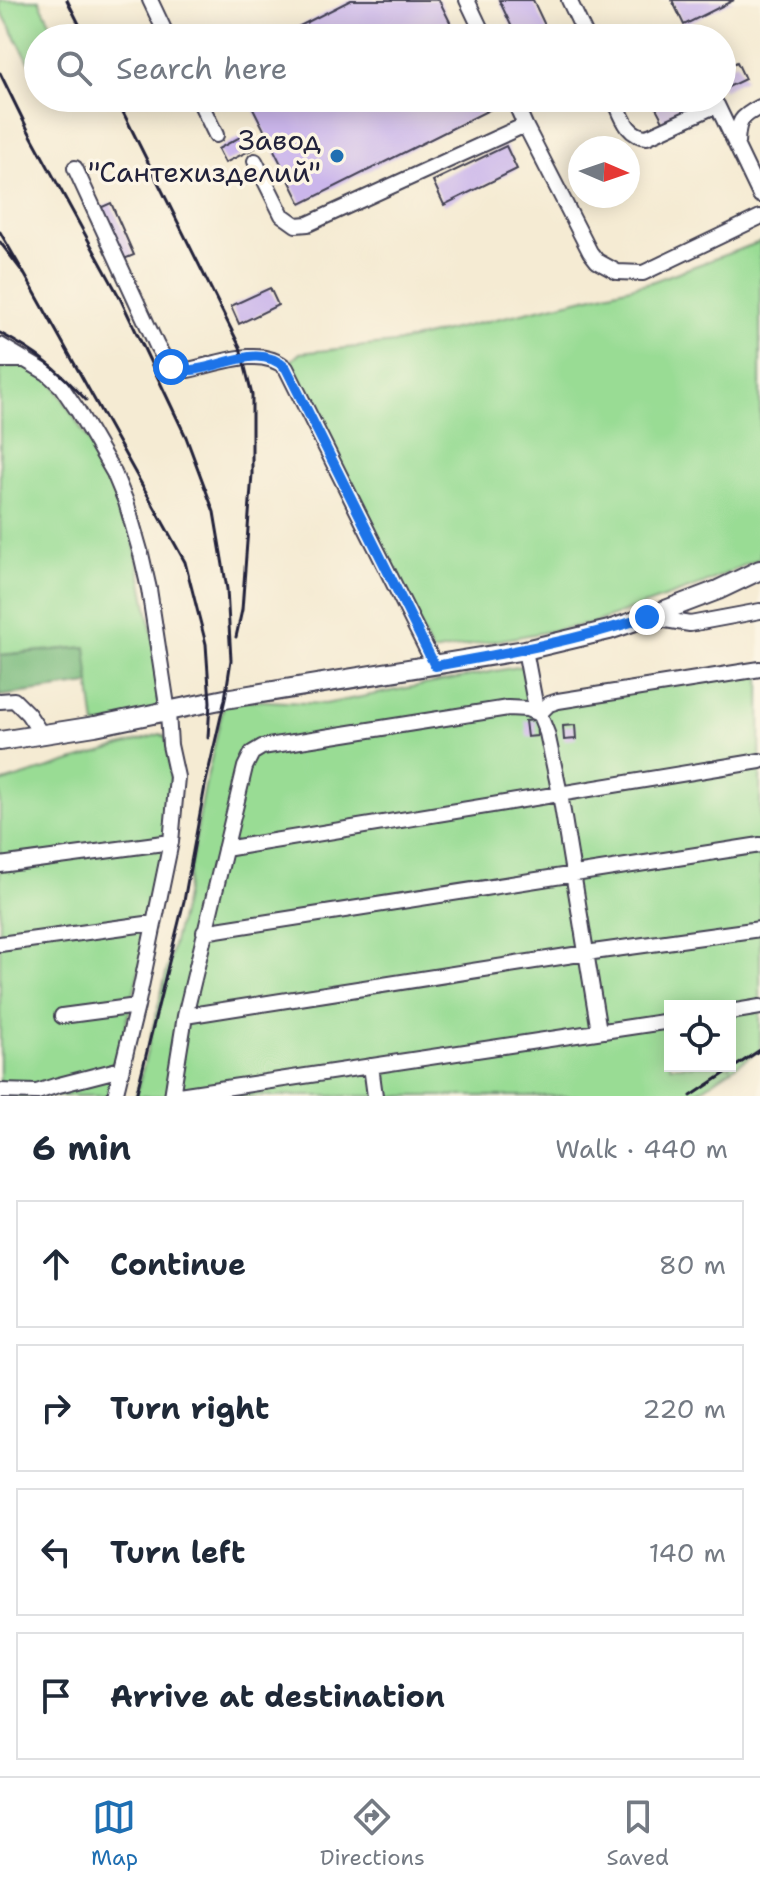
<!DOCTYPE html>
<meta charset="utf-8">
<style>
:root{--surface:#fff;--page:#f6f6f7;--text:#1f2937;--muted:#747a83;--line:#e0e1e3;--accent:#1f6fb2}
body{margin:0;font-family:"Shantell Sans",sans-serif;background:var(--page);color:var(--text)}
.controls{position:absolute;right:24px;bottom:24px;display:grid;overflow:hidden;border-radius:0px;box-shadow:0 4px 20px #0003}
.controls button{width:72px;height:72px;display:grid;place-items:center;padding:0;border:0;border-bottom:2px solid var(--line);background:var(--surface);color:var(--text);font:40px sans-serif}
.compass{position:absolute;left:568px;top:136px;width:72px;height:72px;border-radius:50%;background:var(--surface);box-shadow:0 4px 20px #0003;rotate:92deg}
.stop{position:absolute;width:24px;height:24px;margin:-18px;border:6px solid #1a73e8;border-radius:50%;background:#fff}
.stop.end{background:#1a73e8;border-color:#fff;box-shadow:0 2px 8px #0008}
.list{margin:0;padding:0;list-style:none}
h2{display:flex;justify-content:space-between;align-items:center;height:104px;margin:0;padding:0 32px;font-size:34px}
h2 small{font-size:26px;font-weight:400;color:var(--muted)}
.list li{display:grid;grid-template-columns:52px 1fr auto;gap:24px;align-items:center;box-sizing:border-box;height:128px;margin:0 16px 16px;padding:0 16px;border:2px solid var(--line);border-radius:0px}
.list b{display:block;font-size:30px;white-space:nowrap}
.list em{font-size:26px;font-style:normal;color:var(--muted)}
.icon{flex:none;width:44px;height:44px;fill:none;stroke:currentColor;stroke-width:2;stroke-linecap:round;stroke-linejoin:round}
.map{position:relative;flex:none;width:760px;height:1096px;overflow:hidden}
.search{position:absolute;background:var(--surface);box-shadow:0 4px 20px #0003;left:24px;right:24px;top:24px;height:88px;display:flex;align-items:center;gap:20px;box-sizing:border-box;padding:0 28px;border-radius:44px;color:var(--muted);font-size:30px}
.sheet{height:680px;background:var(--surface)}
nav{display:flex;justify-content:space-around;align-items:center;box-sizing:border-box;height:112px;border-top:2px solid var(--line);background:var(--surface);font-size:22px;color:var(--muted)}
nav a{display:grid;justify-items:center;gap:4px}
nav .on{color:var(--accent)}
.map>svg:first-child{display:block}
</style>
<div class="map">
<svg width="760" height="1096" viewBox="0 0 760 1096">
<rect width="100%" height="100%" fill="#fcf5e5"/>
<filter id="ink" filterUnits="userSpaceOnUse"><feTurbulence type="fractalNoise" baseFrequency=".0125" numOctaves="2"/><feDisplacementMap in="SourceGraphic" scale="16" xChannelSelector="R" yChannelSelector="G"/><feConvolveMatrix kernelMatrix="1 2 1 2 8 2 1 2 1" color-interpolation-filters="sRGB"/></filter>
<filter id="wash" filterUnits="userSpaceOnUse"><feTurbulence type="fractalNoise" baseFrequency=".006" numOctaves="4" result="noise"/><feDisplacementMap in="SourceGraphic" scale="32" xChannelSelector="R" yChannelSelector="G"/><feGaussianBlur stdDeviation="1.8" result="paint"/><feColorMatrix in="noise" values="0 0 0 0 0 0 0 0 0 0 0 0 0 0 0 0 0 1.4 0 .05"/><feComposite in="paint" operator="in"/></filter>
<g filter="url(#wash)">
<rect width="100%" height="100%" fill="#f5ebd3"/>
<path fill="#99dc94" stroke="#5e7f68" stroke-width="2" fill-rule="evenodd" d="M0,0H39L58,38H38V78L0,9Z
M760,242V558L703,584L590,624L432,652L289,363L300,353L395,343L602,294L651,282Z
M33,364L47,373L126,502L168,712L95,726L85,647L0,655V368Z
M522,666L531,705L760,666V1050L691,1096H136L184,901L205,786L225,699L325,704ZM670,1006H730V1066H670Z
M160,734L166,737C175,778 170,826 164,866L109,1096H0V783Z"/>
<path fill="#7abc7e" stroke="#4e6f5c" stroke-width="2" d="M86,647L90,684L0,696V655Z"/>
<g id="blocks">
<path fill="#cbb6eb" d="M351,0H439L458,38H276Z
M499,0H533L551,38H517Z
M672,0H734L684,25Z
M737,62L745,79L722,90V69Z
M248,98H488L493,108L301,204Z
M665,98H705L696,102L699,107L664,123L654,104Z
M253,130L261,145L225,163L218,149Z
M506,146L517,169L444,205L433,181Z
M111,203L134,255L124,259L100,208Z
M270,288L278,305L239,324L231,306Z
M536,720L537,736L527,737L525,721Z
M575,725L576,739L564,740L563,726Z"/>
</g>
</g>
<g filter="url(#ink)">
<use href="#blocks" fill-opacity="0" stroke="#424052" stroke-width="2"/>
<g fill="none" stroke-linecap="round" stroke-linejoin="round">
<defs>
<path id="minor" d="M150,0L168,38
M467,0L485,38
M569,0L587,38
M198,98L216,135
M513,98L525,125
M614,98C622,115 626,136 647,137L717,105L760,195
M737,143C738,121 740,117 760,107
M255,161L282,215L296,225L308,224L525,125L590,252L597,261L617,272L643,273L760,217
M75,168L157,346C167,362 168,369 188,370C217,364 261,345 286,368L435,666
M0,345L47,373L61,386L78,411L114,473L126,502L141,554L149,589L168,712L170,745L177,777L171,842L137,1006L115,1096
M0,360H26
M647,617L690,624L760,611
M525,650L535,703L547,733L560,794L599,1031
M0,701L14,700L28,714L42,735
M539,714L549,704L558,701L760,669
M225,849L760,761
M0,865L171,842
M204,932L760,845
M0,944L153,923
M730,1012L760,1007
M62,1016L137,1006
M185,1016L586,953L760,929
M371,1066L375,1096
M0,1091L37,1092L55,1086L121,1069
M172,1096L185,1016L245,767L252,753L262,747L508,708L527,709L539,714
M172,1096L670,1021"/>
<path id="major" d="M0,741L95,726L225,699L525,650L609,630L647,617L718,590L760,570"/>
</defs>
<use href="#minor" stroke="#424052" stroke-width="18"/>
<use href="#major" stroke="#424052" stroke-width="22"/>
<use href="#minor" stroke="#fff" stroke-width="14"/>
<use href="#major" stroke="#fff" stroke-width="18"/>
<path stroke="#22223b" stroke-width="3" d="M67,0L86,38
M0,73L28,130L121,300L186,437L214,512L227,589L231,660L225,699L205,786L184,901L136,1096
M116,98L240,347L252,395V474L242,610L236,637
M0,232L25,275L0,242
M25,275L185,562L206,644L210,702L208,738
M0,333C36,352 59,370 86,400
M691,1096L760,1050"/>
</g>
</g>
<g fill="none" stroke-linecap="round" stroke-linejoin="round" filter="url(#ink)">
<path stroke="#1a73e8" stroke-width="10" d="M171,367C207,382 252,336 286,368L435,666C507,653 578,640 647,617"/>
</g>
<circle fill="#1f6fb2" stroke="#fcf5e5" stroke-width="3" cx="337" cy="156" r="8"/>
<g text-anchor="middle" stroke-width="7" stroke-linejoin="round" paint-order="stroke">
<g font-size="28" fill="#22223b" stroke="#fcf5e5" text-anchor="end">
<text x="321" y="150">Завод<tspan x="321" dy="32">"Сантехизделий"</tspan></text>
</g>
</g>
</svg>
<div class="controls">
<button><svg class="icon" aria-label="locate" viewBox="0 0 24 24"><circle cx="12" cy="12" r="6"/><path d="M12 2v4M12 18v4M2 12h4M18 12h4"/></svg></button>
</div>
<svg class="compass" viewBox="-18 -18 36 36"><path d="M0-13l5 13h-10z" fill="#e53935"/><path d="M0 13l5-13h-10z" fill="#747a83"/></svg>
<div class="stop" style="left:171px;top:367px"></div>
<div class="stop end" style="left:647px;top:617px"></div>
<div class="search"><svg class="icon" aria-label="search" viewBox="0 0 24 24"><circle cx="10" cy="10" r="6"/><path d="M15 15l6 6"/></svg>Search here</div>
</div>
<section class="sheet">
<h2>6 min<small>Walk · 440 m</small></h2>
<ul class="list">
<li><svg class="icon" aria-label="ahead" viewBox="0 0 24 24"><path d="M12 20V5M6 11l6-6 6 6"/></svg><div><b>Continue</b></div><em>80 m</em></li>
<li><svg class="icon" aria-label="right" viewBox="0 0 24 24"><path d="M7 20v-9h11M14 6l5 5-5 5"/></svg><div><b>Turn right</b></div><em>220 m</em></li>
<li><svg class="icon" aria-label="left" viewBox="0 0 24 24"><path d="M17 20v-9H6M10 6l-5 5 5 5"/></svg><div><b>Turn left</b></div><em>140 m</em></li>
<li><svg class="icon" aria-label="arrive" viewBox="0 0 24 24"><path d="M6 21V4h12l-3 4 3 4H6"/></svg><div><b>Arrive at destination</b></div></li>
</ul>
</section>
<nav>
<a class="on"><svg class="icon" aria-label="map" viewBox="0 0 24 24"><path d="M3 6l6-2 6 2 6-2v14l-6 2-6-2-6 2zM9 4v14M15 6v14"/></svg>Map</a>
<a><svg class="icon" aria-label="directions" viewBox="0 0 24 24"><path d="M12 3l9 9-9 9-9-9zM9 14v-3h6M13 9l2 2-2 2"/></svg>Directions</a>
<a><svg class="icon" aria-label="saved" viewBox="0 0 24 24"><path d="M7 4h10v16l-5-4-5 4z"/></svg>Saved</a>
</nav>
